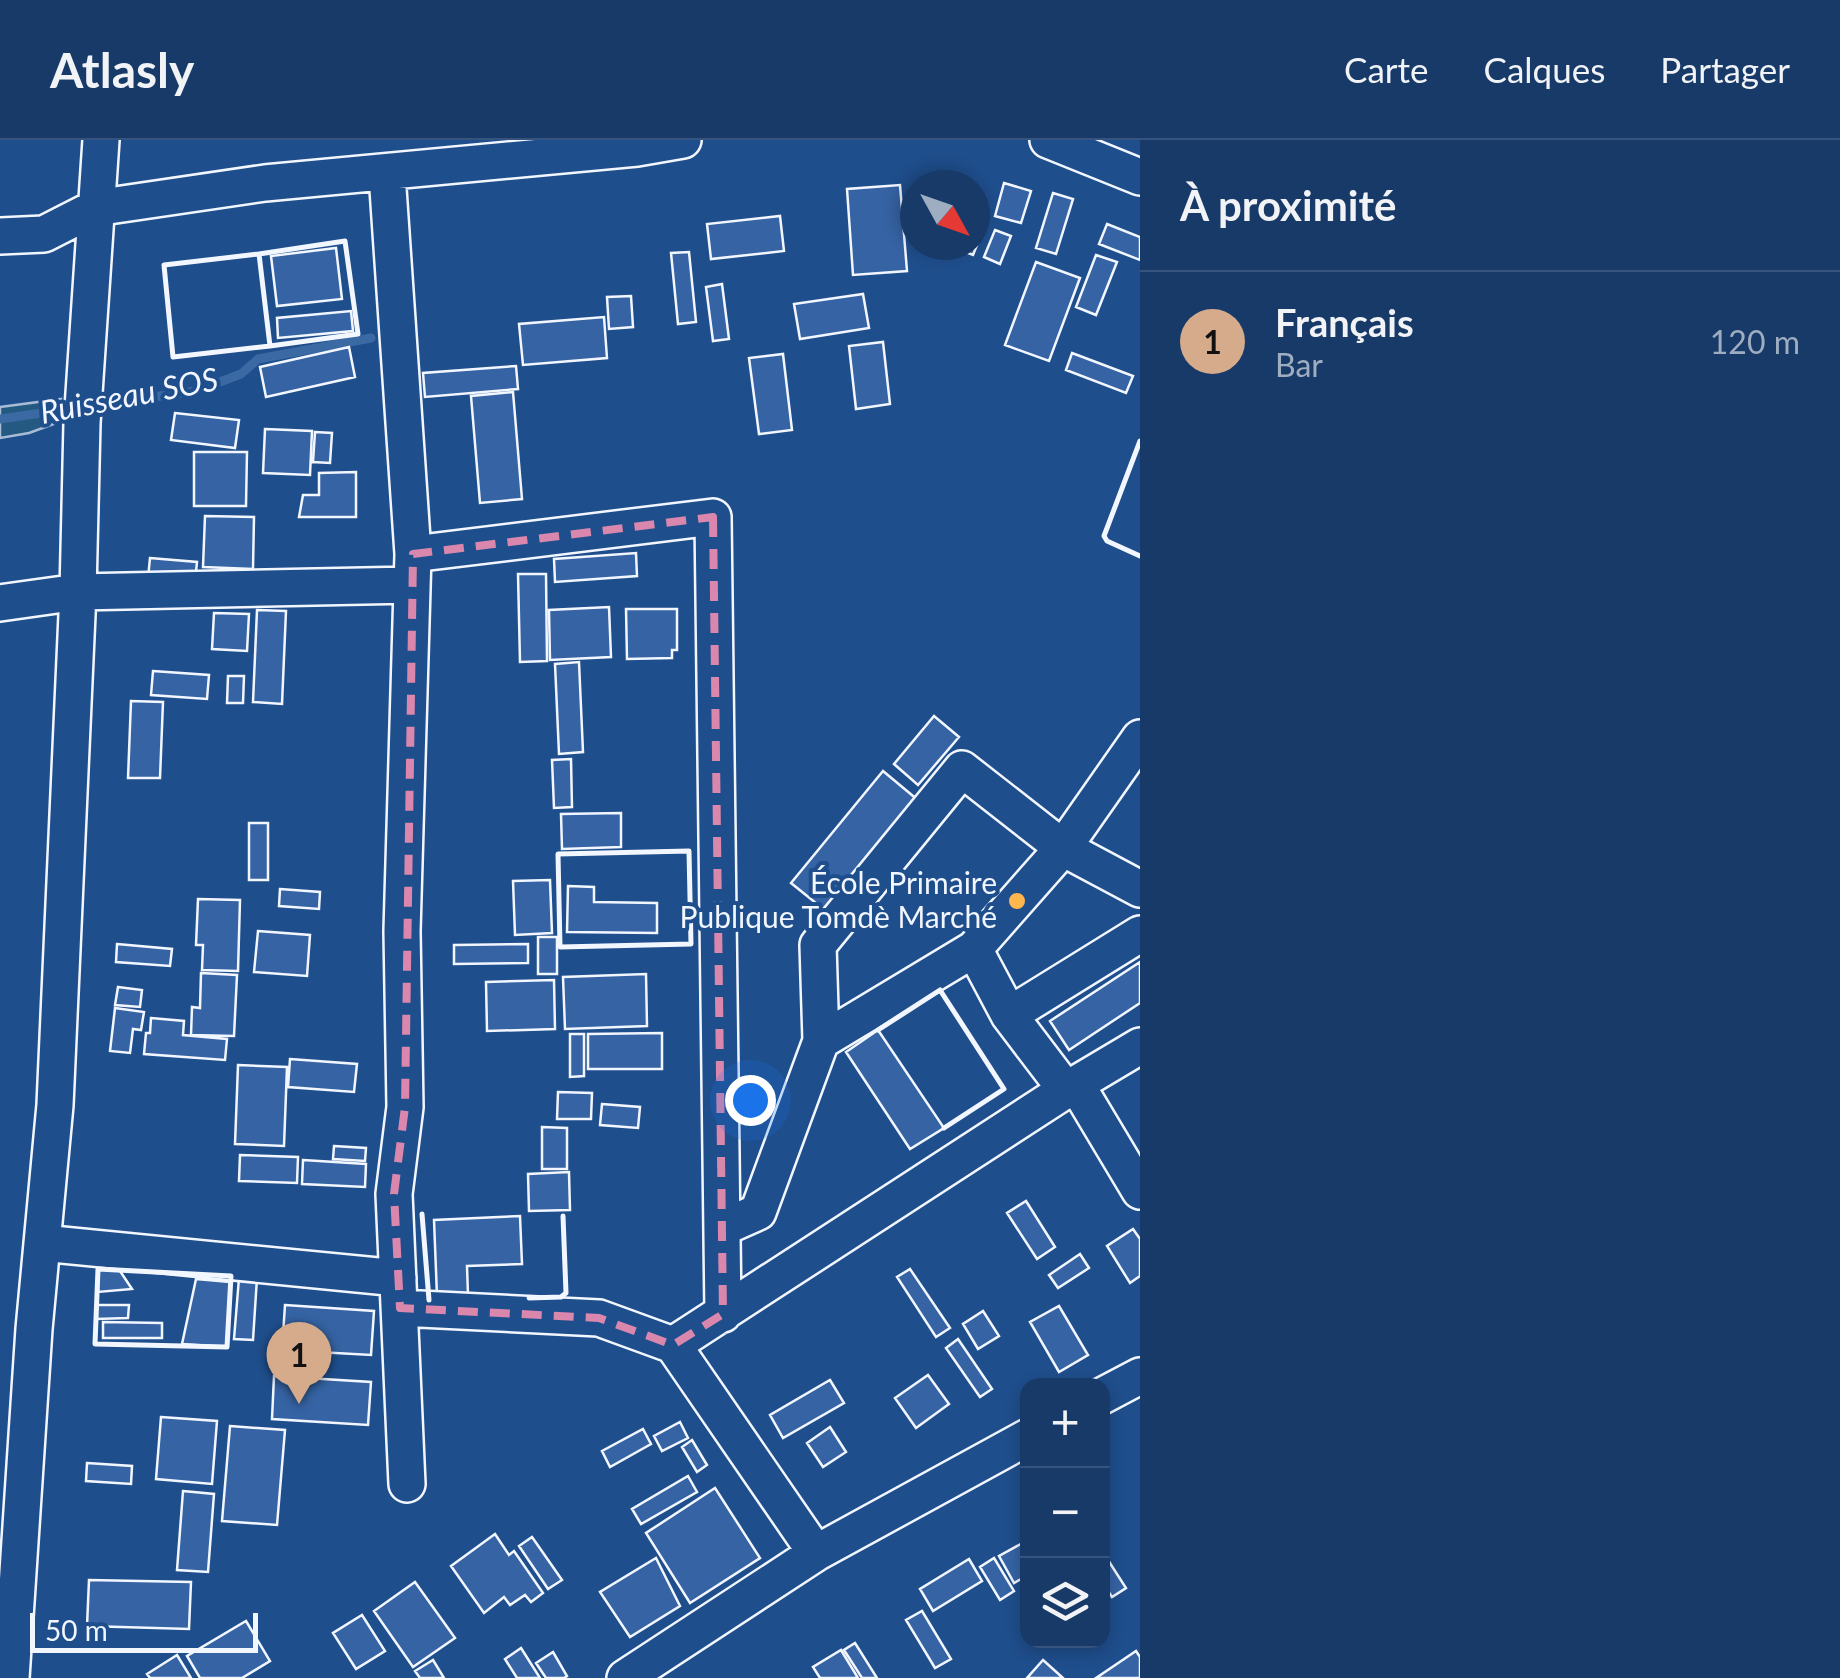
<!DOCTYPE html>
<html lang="fr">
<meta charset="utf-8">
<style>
:root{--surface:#173a69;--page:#20416f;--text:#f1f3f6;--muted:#9eadc0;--line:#36547d;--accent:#d6ab8b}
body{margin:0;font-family:Lato,sans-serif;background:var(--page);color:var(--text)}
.controls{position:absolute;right:30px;bottom:30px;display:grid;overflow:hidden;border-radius:20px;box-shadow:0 5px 15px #0003}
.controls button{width:90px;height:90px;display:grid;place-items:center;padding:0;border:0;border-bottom:2px solid var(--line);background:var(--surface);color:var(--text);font:50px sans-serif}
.compass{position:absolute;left:900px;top:30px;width:90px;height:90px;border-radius:50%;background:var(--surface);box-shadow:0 5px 15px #0003;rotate:130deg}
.scale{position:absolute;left:30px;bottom:25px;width:228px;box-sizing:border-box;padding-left:10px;border:5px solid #f2f6ff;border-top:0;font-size:28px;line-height:35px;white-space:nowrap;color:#f2f6ff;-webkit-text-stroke:8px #1f4e8c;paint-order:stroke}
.you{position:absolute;left:750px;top:960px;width:35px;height:35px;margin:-25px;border:8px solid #fff;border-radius:50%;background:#1a73e8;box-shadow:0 0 0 15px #1a73e833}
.badge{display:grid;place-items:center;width:65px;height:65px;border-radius:50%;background:var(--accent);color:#111;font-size:32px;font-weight:700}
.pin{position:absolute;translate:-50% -82px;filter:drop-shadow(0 2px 5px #0008)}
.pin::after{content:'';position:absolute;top:52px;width:35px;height:30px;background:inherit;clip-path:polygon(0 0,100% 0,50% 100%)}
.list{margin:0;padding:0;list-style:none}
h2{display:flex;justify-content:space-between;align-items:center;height:130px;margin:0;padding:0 40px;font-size:42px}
h2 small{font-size:32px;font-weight:400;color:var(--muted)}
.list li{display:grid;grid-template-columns:65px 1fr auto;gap:30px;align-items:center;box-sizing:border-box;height:140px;padding:0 40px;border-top:2px solid var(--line)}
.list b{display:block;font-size:38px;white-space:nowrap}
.list p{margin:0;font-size:32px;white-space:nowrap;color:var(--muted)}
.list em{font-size:32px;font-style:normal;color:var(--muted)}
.icon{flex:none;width:55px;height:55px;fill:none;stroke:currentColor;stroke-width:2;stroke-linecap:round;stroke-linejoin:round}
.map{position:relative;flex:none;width:1140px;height:1538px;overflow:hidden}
header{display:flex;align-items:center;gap:60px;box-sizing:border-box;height:140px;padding:0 50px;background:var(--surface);border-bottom:2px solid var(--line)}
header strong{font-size:48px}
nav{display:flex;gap:55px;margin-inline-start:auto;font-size:35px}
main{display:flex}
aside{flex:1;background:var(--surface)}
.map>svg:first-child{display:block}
</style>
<header>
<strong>Atlasly</strong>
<nav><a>Carte</a><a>Calques</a><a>Partager</a></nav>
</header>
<main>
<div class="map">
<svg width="1140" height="1538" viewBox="0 0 1140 1538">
<rect width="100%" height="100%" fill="#1f4e8c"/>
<path fill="#245a82" stroke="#a8bbd7" stroke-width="2.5" d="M61,259L65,280L29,293L0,298V267Z"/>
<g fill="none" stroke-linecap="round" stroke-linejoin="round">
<path stroke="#3b69a3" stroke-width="9" d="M90,266L196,251L241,234L258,219L371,198
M0,279L75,268"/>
</g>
<path fill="#3563a3" stroke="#f2f6ff" stroke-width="2.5" d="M1004,43L1031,51L1021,83L995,76Z
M900,45L907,131L853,135L847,49Z
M1053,53L1073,59L1056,114L1036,108Z
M780,76L784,111L711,119L707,84Z
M975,81L985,85L973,115L948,105H975Z
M1107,84L1140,97V120L1099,104Z
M995,90L1011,96L1000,124L984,117Z
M336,108L342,159L277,166L271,116Z
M689,112L696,182L678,184L671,113Z
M1096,115L1117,122L1096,175L1076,167Z
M1036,122L1080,138L1049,221L1005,205Z
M722,144L729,199L713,201L706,147Z
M863,154L869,188L800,199L794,164Z
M631,156L633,187L609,189L607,157Z
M351,171L353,191L278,198L277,178Z
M604,177L607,218L523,225L519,184Z
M883,202L890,264L856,269L849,206Z
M349,207L355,237L266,257L260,227Z
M1072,213L1133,236L1126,253L1066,230Z
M783,214L792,290L759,294L749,218Z
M516,226L518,249L425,257L423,233Z
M513,252L522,359L480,363L471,256Z
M175,273L239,280L235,308L171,300Z
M265,289L312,291L310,335L263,333Z
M315,292L332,293L330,323L313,322Z
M194,312H247L246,366H194Z
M356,332V377H299L303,355H319V333Z
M205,376L254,377L253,429L203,427Z
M636,413L637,436L555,442L554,419Z
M150,418L197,422L195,442L148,438Z
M518,434H546L547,521L520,522Z
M609,467L611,517L550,520L549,470Z
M626,469H677V510H672V518L627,519Z
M257,470L286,471L282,564L253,562Z
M214,473L249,474L247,511L212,509Z
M579,522L583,612L559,614L555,524Z
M153,531L209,535L207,559L151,555Z
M228,536H244L243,563H227Z
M131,561L163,562L160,638H128Z
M934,576L959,597L918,645L894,624Z
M571,619L572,667L554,668L552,620Z
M883,631L919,661L827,772L791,743Z
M621,673V707L562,709L561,674Z
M249,683H268V740H249Z
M550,740L552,793L515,795L513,741Z
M568,746L594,747V762L657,763V793L567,792Z
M280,749L320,752L319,769L279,766Z
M198,759L240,760L238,831L202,830L203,805H196Z
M258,791L310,795L307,836L254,832Z
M538,797H557V834H538Z
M117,804L172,809L170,826L116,822Z
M528,804V823L454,824V805Z
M1140,822V863L1069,910L1050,881Z
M201,833L237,835L234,896L191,895L192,867L200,868Z
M646,834L647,886L565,889L563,837Z
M554,840L555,889L487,891L486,842Z
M118,847L142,850L140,867L115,865Z
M115,868L144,872L141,890L133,889L130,913L110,911Z
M151,878L184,881L183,895L227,899L225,920L144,914L146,893H150Z
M878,890L944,988L910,1009L846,912Z
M662,893V929H588V894Z
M570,894H584V936L570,937Z
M290,919L357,924L354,952L288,947Z
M238,925L287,927L284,1006L235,1004Z
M558,952L592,953L591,979H557Z
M602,964L640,967L638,988L600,985Z
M542,987L567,988V1029H542Z
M334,1006L366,1008L365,1021L333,1019Z
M240,1015L298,1017L297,1043L239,1041Z
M303,1020L366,1024L365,1047L302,1044Z
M569,1032L570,1070L529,1071L528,1034Z
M1026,1061L1055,1107L1037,1119L1007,1073Z
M520,1076L522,1124L467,1126L468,1155L437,1156L434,1080Z
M1133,1089L1140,1099V1136L1130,1143L1107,1106Z
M1080,1114L1089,1128L1058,1148L1049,1135Z
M98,1129L120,1131L132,1149L98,1152Z
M910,1129L950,1188L936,1197L897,1137Z
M239,1138H257L253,1200L234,1199Z
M196,1139L230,1142L227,1207L182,1204Z
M97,1165H129L128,1178L96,1179Z
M285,1165L374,1171L371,1215L282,1210Z
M1059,1166L1088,1215L1059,1232L1030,1182Z
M983,1171L999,1196L978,1209L963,1184Z
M103,1182L162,1183V1198H103Z
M958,1199L992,1249L980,1257L946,1208Z
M928,1235L949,1264L916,1288L895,1258Z
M274,1236L371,1242L368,1285L272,1279Z
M830,1240L844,1263L783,1298L770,1275Z
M161,1277L217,1281L212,1344L156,1339Z
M680,1282L688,1298L662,1311L654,1296Z
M230,1286L285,1290L277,1385L222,1381Z
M830,1287L846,1312L823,1327L807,1303Z
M643,1289L651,1304L610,1327L602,1311Z
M692,1300L707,1325L697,1332L682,1307Z
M87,1323L132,1326L131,1344L86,1341Z
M688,1336L697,1352L641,1384L632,1369Z
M715,1348L760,1418L690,1463L646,1393Z
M183,1351L214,1354L208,1432L177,1430Z
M495,1394L509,1415L514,1411L543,1453L531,1462L525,1455L510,1465L504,1457L484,1473L451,1426Z
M532,1397L562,1440L548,1449L519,1406Z
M1028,1400V1435L1014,1443L999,1416Z
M656,1418L680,1466L630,1497L600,1452Z
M994,1418L1014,1451L1000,1460L980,1427Z
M969,1419L982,1441L933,1471L920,1449Z
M1108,1420L1126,1448L1112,1457L1102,1442V1423Z
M89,1440L191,1442L189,1489L87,1486Z
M415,1442L455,1498L413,1527L374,1471Z
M922,1471L951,1519L935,1528L906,1480Z
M362,1475L385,1511L356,1529L333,1493Z
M246,1481L270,1521L242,1538H200L187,1516Z
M855,1503L877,1538H862L844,1510Z
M521,1508L540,1538H517L505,1519Z
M841,1510L858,1538H820L813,1527Z
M1136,1511L1140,1517V1538H1096Z
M553,1512L567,1536L564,1538H546L536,1523Z
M177,1515L191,1538H150L147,1534Z
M433,1520L444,1538H420L415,1531Z
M1043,1520L1063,1538H1027Z"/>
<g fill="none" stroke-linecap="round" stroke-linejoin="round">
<defs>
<path id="minor" d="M1048,0L1140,37
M387,34L413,414L402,791L405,967L394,1054L407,1344
M0,96L44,94L95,68L265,43L637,8L683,0
M413,414L713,377L723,1174
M0,463L78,452L412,445
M974,809L1009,875L1066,950
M1009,875L1140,794
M821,901L974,809L1063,708L1140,598
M1076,944L1140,1051
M722,1088L758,1072L821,901L818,805L962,629L1063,708L1140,749
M42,1103L398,1138
M400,1168L599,1178L673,1205L816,1413
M673,1205L1066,950L1140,906
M1102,1256L1140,1236
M11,1538L34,1189L55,965L78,452L82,283L101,0
M625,1538L816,1413L1028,1297"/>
</defs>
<use href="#minor" stroke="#f2f6ff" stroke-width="40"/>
<use href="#minor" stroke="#1f4e8c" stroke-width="35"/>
<path stroke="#f2f6ff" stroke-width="5" d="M345,101L358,194L270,206L259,114Z
M259,114L270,206L173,217L164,125Z
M1140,301L1104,396L1107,401L1140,416
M689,711L691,804L560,807L558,714Z
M878,890L940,850L1004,949L944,988
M422,1074L429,1160
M98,1129L231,1136L227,1207L95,1204Z
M529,1158L561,1157L566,1153L563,1076"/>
</g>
<path fill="none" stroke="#da87ad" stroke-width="8" stroke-dasharray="20 12" stroke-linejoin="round" d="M713,377L723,1174L673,1205L599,1178L400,1168L394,1054L405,967L413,414Z"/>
<circle fill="#ffb74d" stroke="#1f4e8c" stroke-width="4" cx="1017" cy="761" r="10"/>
<g text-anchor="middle" stroke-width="8" stroke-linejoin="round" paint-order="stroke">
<g font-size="30" fill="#f2f6ff" stroke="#1f4e8c" text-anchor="end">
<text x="997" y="754">École Primaire<tspan x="997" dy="34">Publique Tomdè Marché</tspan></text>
</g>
<g font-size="32" font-style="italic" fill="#f2f6ff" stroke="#1f4e8c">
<text transform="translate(129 256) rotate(-11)" y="11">Ruisseau SOS</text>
</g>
</g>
</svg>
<div class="controls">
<button>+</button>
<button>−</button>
<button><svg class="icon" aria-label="layers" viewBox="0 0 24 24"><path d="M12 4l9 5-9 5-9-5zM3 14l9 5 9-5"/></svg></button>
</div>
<svg class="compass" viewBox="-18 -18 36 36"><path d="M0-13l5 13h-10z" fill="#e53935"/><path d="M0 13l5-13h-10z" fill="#9eadc0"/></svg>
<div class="scale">50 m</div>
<div class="you"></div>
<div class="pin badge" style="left:299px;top:1264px">1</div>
</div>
<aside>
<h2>À proximité<small></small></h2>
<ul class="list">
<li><span class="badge">1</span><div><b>Français</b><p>Bar</p></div><em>120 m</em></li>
</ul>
</aside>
</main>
